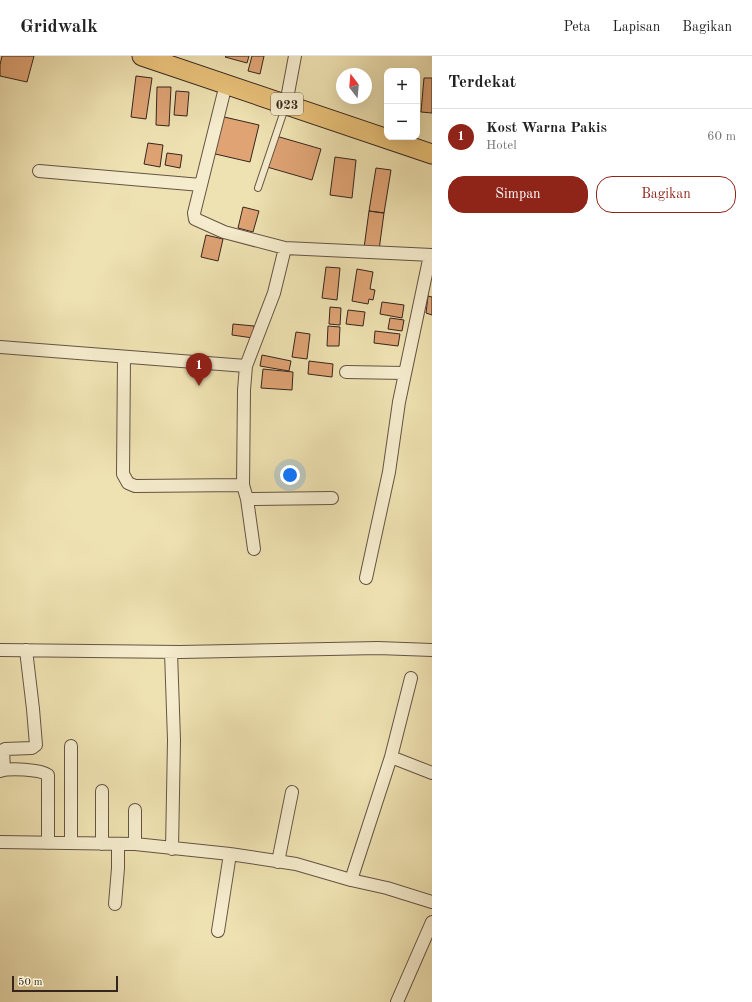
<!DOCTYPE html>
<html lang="id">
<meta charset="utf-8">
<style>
:root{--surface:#fff;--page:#f2f2f2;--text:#222;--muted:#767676;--line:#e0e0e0;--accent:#8f2418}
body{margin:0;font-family:"Old Standard TT",serif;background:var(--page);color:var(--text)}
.controls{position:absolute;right:12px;top:12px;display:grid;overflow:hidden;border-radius:8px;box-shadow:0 4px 16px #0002}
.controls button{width:36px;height:36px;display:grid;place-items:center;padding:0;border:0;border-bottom:1px solid var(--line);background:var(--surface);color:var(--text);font:20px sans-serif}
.compass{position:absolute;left:336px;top:12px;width:36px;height:36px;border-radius:50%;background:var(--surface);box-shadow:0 4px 16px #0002;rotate:344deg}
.scale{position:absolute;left:12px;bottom:10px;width:106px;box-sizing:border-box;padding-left:4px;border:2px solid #35251f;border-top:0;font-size:11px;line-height:14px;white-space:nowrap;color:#35251f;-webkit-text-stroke:3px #f5eccd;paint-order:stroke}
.you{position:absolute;left:290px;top:419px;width:14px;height:14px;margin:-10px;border:3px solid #fff;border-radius:50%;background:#1a73e8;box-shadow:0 0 0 6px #1a73e833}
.badge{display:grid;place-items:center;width:26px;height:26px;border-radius:50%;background:var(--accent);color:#fff;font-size:13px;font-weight:700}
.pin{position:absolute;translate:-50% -33px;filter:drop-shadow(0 1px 2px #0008)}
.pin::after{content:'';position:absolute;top:21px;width:14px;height:12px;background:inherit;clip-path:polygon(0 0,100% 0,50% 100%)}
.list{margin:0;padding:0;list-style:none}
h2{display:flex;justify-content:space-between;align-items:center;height:52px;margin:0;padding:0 16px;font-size:17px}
h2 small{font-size:13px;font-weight:400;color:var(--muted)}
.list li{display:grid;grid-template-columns:26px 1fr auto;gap:12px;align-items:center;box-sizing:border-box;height:56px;padding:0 16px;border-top:1px solid var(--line)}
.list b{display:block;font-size:15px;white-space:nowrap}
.list p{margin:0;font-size:13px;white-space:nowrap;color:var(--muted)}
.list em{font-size:13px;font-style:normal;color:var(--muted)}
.actions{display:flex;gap:8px;padding:12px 16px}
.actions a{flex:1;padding:9px 0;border:1px solid var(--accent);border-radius:16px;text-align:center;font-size:14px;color:var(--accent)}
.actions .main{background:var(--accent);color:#fff}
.map{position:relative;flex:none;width:432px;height:946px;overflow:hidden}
header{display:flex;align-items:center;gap:24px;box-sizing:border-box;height:56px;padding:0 20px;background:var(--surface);border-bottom:1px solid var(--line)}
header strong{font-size:19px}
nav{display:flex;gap:22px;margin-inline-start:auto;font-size:14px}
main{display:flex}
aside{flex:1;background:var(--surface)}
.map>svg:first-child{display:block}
</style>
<header>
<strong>Gridwalk</strong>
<nav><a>Peta</a><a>Lapisan</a><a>Bagikan</a></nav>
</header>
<main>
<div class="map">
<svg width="432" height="946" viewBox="0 0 432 946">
<rect width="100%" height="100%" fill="#efe2b2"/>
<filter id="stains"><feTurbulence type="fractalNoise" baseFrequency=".005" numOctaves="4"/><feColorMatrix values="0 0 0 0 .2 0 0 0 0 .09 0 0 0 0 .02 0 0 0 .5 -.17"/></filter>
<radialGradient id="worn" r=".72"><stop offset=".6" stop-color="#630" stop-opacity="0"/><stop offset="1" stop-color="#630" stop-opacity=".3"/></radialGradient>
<path fill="#dfa374" stroke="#35251f" d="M2,0H34L27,26L0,20V9Z
M226,0H249L247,7L225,1Z
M252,0H264L260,18L248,15Z
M136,20L152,22L146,63L131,61Z
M424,22H432V57L421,56Z
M157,31H171L169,70L156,69Z
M176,35L189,36L187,60L174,59Z
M220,60L259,69L250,106L211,97Z
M276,80L321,93L312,124L267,111Z
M148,87L163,89L160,111L144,108Z
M167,97L182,99L180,112L165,109Z
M335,101L356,104L352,142L330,139Z
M376,112L391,114L384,157L369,155Z
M243,151L259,155L253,176L238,172Z
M369,155L384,157L379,194L364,192Z
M206,179L223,183L218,205L201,201Z
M326,211L340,212L337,244L322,242Z
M357,213L373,216L370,233L375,234L373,244L369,243L368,248L352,245Z
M428,240L432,241V259L426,257Z
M382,246L404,249L402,262L380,258Z
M330,251L341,252L340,269L329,268Z
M348,254L365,256L363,270L346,268Z
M390,262L404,264L402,275L388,273Z
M233,268L254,270L253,282L232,279Z
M328,270L340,271L339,290H327Z
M375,275L400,278L398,290L374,287Z
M296,276L310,278L307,303L292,301Z
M262,299L291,305L289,315L260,310Z
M309,305L333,308L332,321L308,318Z
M263,313L293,316L292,334L261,332Z"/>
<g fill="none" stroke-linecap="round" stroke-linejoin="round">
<defs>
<path id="lane" d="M258,132L285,52"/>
<path id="street" d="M226,28L194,157L195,163L224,176L285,192
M286,48L295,0
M39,115L201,129
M0,291L246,310
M124,301L123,418L128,427L135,430L243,429
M346,316L404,317
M332,442L247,443L243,429L244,334L246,310L274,237L285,192L432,199
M247,443L254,493
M366,522L389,416L399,346L430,199
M0,594L180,596L378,592L432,594
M171,596L174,684L172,793
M71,690V787
M391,701L432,717
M4,714L3,694L5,693L32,692L36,689L33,653L26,594
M0,715C9,712 40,713 48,719V787
M135,754V788
M0,786L135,788L230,798L296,808L351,824L387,832L432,846
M102,788V735
M278,806L292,736
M351,824L391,701L411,622
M115,848L118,812V788
M218,875L230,798
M397,946L432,866"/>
<path id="primary" d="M142,0L432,98"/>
</defs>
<use href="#lane" stroke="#645444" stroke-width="8"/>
<use href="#street" stroke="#645444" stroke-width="14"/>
<use href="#primary" stroke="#35251f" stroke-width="21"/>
<use href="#lane" stroke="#f5eccd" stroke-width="6"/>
<use href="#street" stroke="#f5eccd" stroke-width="12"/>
<use href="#primary" stroke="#e8c179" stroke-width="19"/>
</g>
<g text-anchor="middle" stroke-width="4" stroke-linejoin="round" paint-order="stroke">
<rect fill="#f5eccd" stroke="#6f6153" stroke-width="1" x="271" y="37" width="32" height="22" rx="3"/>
<g font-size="13" font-weight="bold" fill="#35251f">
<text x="287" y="53">023</text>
</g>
</g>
<rect width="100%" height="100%" filter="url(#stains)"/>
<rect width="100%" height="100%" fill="url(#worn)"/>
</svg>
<div class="controls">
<button>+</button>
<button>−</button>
</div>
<svg class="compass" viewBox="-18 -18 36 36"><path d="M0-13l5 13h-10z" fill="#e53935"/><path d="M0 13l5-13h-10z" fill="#767676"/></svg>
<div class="scale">50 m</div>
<div class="you"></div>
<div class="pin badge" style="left:199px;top:330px">1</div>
</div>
<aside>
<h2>Terdekat<small></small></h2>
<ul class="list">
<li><span class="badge">1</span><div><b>Kost Warna Pakis</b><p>Hotel</p></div><em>60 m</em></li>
</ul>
<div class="actions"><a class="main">Simpan</a><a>Bagikan</a></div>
</aside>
</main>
